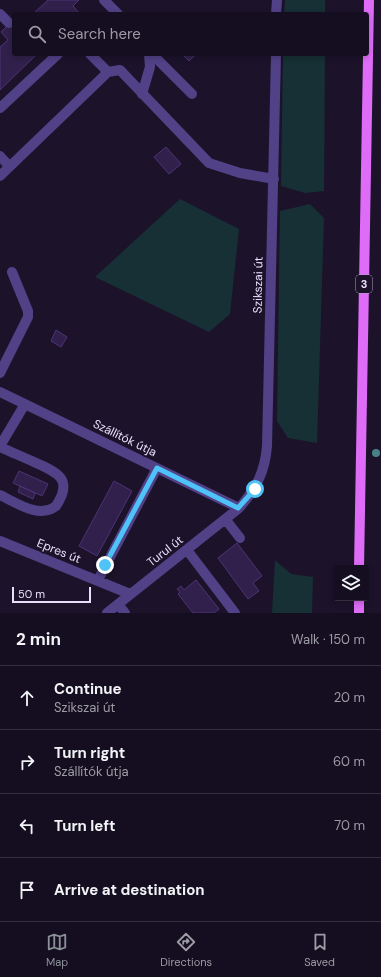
<!DOCTYPE html>
<meta charset="utf-8">
<style>
:root{--surface:#150e20;--page:#221c2d;--text:#f1f3f6;--muted:#9d9ca5;--line:#342e3e;--accent:#8c9099}
body{margin:0;font-family:"DM Sans",sans-serif;background:var(--page);color:var(--text)}
.controls{position:absolute;right:12px;bottom:12px;display:grid;overflow:hidden;border-radius:4px;box-shadow:0 2px 6px #0003}
.controls button{width:36px;height:36px;display:grid;place-items:center;padding:0;border:0;border-bottom:1px solid var(--line);background:var(--surface);color:var(--text);font:20px sans-serif}
.scale{position:absolute;left:12px;bottom:10px;width:79px;box-sizing:border-box;padding-left:4px;border:2px solid #e8dffd;border-top:0;font-size:11px;line-height:14px;white-space:nowrap;color:#e8dffd;-webkit-text-stroke:3px #1c132b;paint-order:stroke}
.stop{position:absolute;width:12px;height:12px;margin:-9px;border:3px solid #4fc3f7;border-radius:50%;background:#fff}
.stop.end{background:#4fc3f7;border-color:#fff;box-shadow:0 1px 4px #0008}
.list{margin:0;padding:0;list-style:none}
h2{display:flex;justify-content:space-between;align-items:center;height:52px;margin:0;padding:0 16px;font-size:17px}
h2 small{font-size:13px;font-weight:400;color:var(--muted)}
.list li{display:grid;grid-template-columns:26px 1fr auto;gap:12px;align-items:center;box-sizing:border-box;height:64px;padding:0 16px;border-top:1px solid var(--line)}
.list b{display:block;font-size:15px;white-space:nowrap}
.list p{margin:0;font-size:13px;white-space:nowrap;color:var(--muted)}
.list em{font-size:13px;font-style:normal;color:var(--muted)}
.icon{flex:none;width:22px;height:22px;fill:none;stroke:currentColor;stroke-width:2;stroke-linecap:round;stroke-linejoin:round}
.map{position:relative;flex:none;width:381px;height:613px;overflow:hidden}
.search{position:absolute;background:var(--surface);box-shadow:0 2px 6px #0003;left:12px;right:12px;top:12px;height:44px;display:flex;align-items:center;gap:10px;box-sizing:border-box;padding:0 14px;border-radius:4px;color:var(--muted);font-size:15px}
.sheet{height:308px;background:var(--surface)}
nav{display:flex;justify-content:space-around;align-items:center;box-sizing:border-box;height:56px;border-top:1px solid var(--line);background:var(--surface);font-size:11px;color:var(--muted)}
nav a{display:grid;justify-items:center;gap:2px}
nav .on{color:var(--accent)}
.map>svg:first-child{display:block}
</style>
<div class="map">
<svg width="381" height="613" viewBox="0 0 381 613">
<rect width="100%" height="100%" fill="#1c132b"/>
<path fill="#163035" d="M285,0H325V14H284Z
M283,54H325L324,191L305,193L281,186Z
M180,199L239,229L230,314L209,332L95,277Z
M310,204L324,218L317,443L288,438L277,421L280,211Z
M275,560L291,574L313,577L312,613H272Z"/>
<path fill="#31204b" stroke="#4d3376" d="M48,0H79L73,6L80,14H33Z
M14,19V54H37L0,90V47L8,40L1,32Z
M182,54H196L189,61Z
M166,147L181,164L169,174L154,157Z
M56,330L67,337L61,347L51,341Z
M19,471L48,484L42,496L13,483Z
M114,481L132,491L97,556L79,546Z
M20,486L35,493L33,499L18,492Z
M237,543L262,576L253,583L259,591L248,599L218,558Z
M196,580L219,609L214,613H193L178,594L180,592L177,589L181,586L184,590Z"/>
<g fill="none" stroke-linecap="round" stroke-linejoin="round">
<path stroke="#514187" stroke-width="10" d="M104,0L118,14
M0,14L9,23
M276,14L277,0
M90,54L108,72
M152,54L192,94
M142,94L150,67L149,54
M0,108L58,54
M0,156L9,166
M0,176L108,72L120,70L209,163L240,173L274,179
M0,373L28,317V311L12,272
M0,392L239,508
M0,446L25,404
M0,447C11,452 23,457 34,462C57,472 74,479 56,506C39,519 17,503 0,495
M226,520L240,538
M0,541L130,594
M187,550L235,613
M98,580L157,468
M118,604L125,613
M107,613L239,508C256,489 265,472 267,446L276,54"/>
<path stroke="#de6cf7" stroke-width="10" d="M359,568L369,0
M359,613V598"/>
</g>
<circle fill="#498188" cx="376" cy="453" r="4"/>
<g fill="none" stroke-linecap="round" stroke-linejoin="round">
<path stroke="#4fc3f7" stroke-width="5" d="M105,565L157,468L238,508L255,489"/>
</g>
<g text-anchor="middle" stroke-width="4" stroke-linejoin="round" paint-order="stroke">
<rect fill="#1c132b" stroke="#aba2be" stroke-width="1" x="356" y="275" width="16" height="18" rx="3"/>
<g font-size="11" font-weight="bold" fill="#e8dffd">
<text x="364" y="288">3</text>
</g>
<g font-size="12" fill="#e8dffd" stroke="#1c132b">
<text transform="translate(258 285) rotate(-89)" y="4">Szikszai út</text>
<text transform="translate(125 438) rotate(26)" y="4">Szállítók útja</text>
<text transform="translate(59 551) rotate(22)" y="4">Epres út</text>
<text transform="translate(165 551) rotate(-38)" y="4">Turul út</text>
</g>
</g>
</svg>
<div class="controls">
<button><svg class="icon" aria-label="layers" viewBox="0 0 24 24"><path d="M12 4l9 5-9 5-9-5zM3 14l9 5 9-5"/></svg></button>
</div>
<div class="scale">50 m</div>
<div class="stop" style="left:255px;top:489px"></div>
<div class="stop end" style="left:105px;top:565px"></div>
<div class="search"><svg class="icon" aria-label="search" viewBox="0 0 24 24"><circle cx="10" cy="10" r="6"/><path d="M15 15l6 6"/></svg>Search here</div>
</div>
<section class="sheet">
<h2>2 min<small>Walk · 150 m</small></h2>
<ul class="list">
<li><svg class="icon" aria-label="ahead" viewBox="0 0 24 24"><path d="M12 20V5M6 11l6-6 6 6"/></svg><div><b>Continue</b><p>Szikszai út</p></div><em>20 m</em></li>
<li><svg class="icon" aria-label="right" viewBox="0 0 24 24"><path d="M7 20v-9h11M14 6l5 5-5 5"/></svg><div><b>Turn right</b><p>Szállítók útja</p></div><em>60 m</em></li>
<li><svg class="icon" aria-label="left" viewBox="0 0 24 24"><path d="M17 20v-9H6M10 6l-5 5 5 5"/></svg><div><b>Turn left</b></div><em>70 m</em></li>
<li><svg class="icon" aria-label="arrive" viewBox="0 0 24 24"><path d="M6 21V4h12l-3 4 3 4H6"/></svg><div><b>Arrive at destination</b></div></li>
</ul>
</section>
<nav>
<a class="on"><svg class="icon" aria-label="map" viewBox="0 0 24 24"><path d="M3 6l6-2 6 2 6-2v14l-6 2-6-2-6 2zM9 4v14M15 6v14"/></svg>Map</a>
<a><svg class="icon" aria-label="directions" viewBox="0 0 24 24"><path d="M12 3l9 9-9 9-9-9zM9 14v-3h6M13 9l2 2-2 2"/></svg>Directions</a>
<a><svg class="icon" aria-label="saved" viewBox="0 0 24 24"><path d="M7 4h10v16l-5-4-5 4z"/></svg>Saved</a>
</nav>
